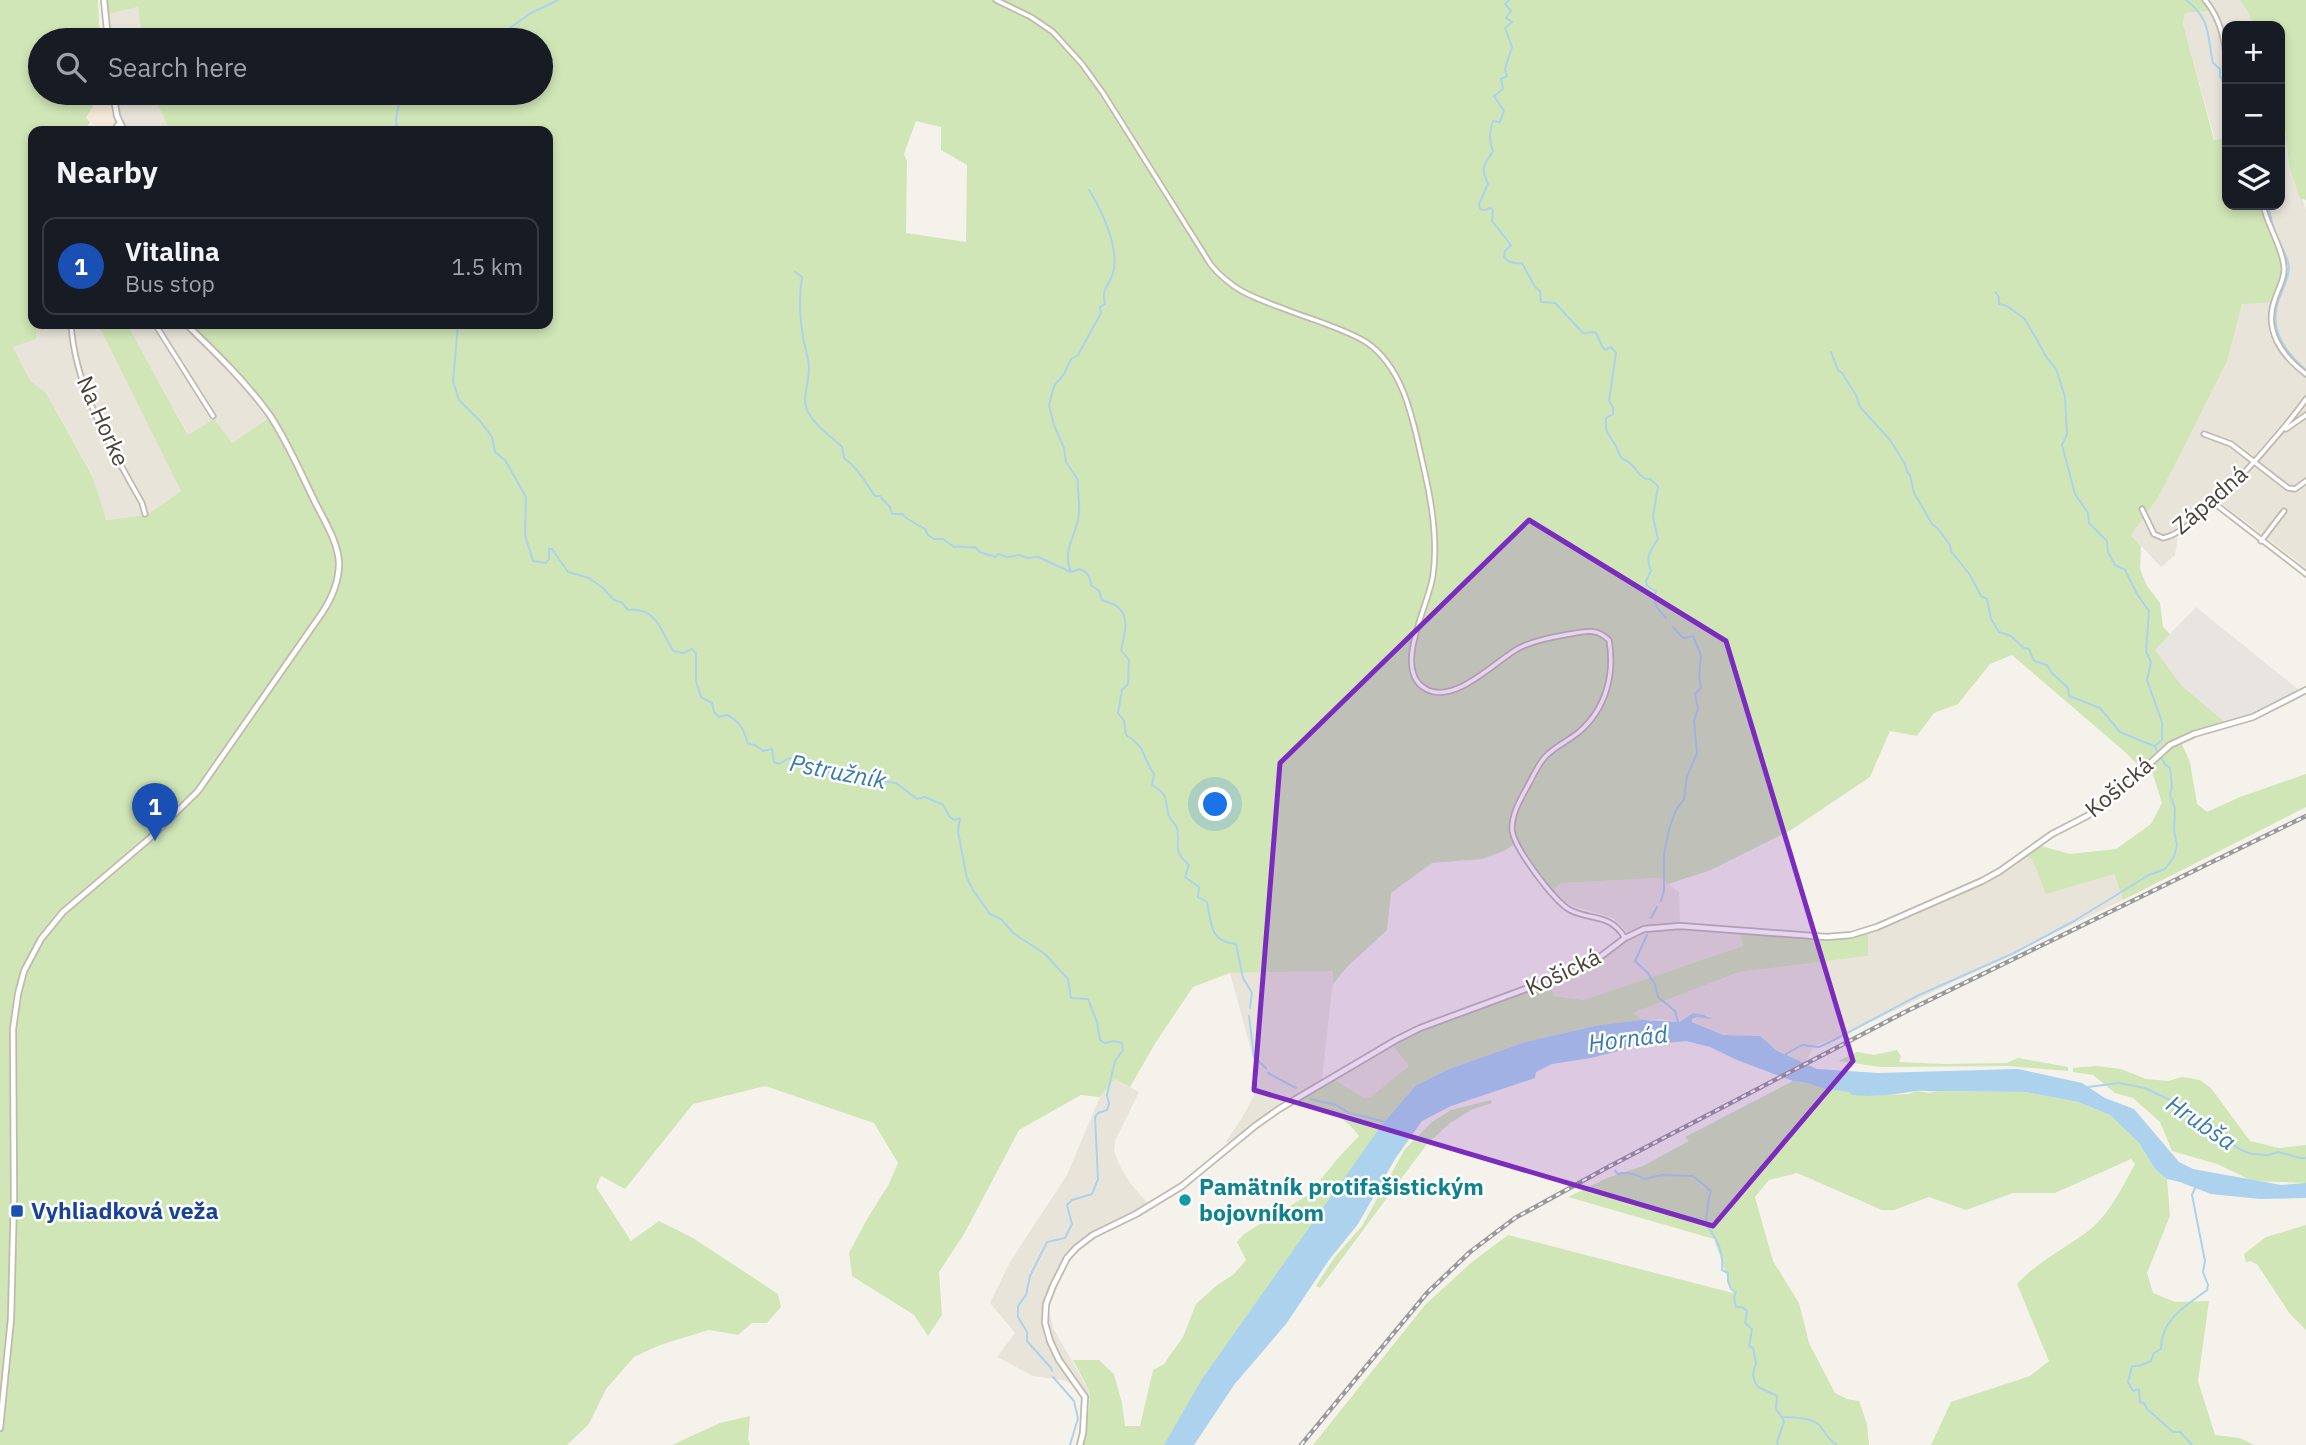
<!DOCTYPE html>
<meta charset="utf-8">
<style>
:root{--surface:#171b24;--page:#242831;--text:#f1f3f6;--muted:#9ea1a6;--line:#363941;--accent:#0f766e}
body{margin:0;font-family:"IBM Plex Sans",sans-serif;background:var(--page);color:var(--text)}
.controls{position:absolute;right:21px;top:21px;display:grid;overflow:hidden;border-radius:14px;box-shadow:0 4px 10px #0003}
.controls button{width:63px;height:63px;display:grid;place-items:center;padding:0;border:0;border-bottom:2px solid var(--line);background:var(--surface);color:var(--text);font:35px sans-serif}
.you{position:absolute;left:1216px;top:805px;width:24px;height:24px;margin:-18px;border:5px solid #fff;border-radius:50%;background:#1a73e8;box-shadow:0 0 0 10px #1a73e833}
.badge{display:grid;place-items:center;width:46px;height:46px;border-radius:50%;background:var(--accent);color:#fff;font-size:23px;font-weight:700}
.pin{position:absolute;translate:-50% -58px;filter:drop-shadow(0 2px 4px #0008)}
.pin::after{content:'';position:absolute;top:37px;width:24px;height:21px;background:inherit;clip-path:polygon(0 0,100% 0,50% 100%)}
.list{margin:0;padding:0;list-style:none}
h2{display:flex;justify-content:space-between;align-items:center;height:91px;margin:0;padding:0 28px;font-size:30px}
h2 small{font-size:23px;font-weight:400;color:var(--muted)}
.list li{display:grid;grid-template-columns:46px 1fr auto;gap:21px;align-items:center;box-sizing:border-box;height:98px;margin:0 14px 14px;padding:0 14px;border:2px solid var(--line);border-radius:14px}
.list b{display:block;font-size:26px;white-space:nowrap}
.list p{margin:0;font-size:23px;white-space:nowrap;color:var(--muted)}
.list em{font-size:23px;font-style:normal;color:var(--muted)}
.icon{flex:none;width:38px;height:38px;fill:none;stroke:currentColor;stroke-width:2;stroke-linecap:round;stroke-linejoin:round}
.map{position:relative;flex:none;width:2306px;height:1445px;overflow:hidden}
.search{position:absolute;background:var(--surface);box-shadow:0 4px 10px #0003;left:28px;top:28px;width:525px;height:77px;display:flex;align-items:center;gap:18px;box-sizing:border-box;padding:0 24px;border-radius:38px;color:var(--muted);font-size:26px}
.panel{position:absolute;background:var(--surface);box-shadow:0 4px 10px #0003;left:28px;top:126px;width:525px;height:203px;border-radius:14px}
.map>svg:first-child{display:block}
</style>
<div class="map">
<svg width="2306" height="1445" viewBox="0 0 2306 1445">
<rect width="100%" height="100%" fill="#f5f2eb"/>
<path fill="#e8e4da" d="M2207,0H2239L2248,12L2253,26H2227V137L2215,140L2183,23L2185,13L2215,9Z
M138,7L142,40H108L105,15Z
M113,93H152L170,131H113Z
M2280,108L2284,121L2289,165L2306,209V568L2217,500L2178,534L2175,555L2161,567L2131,535L2159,496L2227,362L2242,304L2270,233L2265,220L2264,205H2280Z
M36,324H112L101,328L181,491L147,515L105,520L93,476L46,393L30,380L12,347L36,339Z
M127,324H186L236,373L270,417L232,443L189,436Z
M2025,856L2114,874L2123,900L1846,1034L1813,1046L1805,1064L1772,1047L1760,1036L1723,1035L1690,1021L1697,1017H1712L1704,1015L1693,1013L1680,1022L1661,1019L1643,1020L1633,1013L1739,972L1868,956V934L1862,929L1996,875Z
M1659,878L1679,892L1680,924L1712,932L1740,933L1743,946L1584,1000L1554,996L1548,981L1593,961L1628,932L1613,918L1573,906L1560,899L1553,891L1561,883Z
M1334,971L1322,1081L1241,1134L1229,1145L1226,1141L1242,1118L1253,1097L1259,1079L1230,973Z
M1390,1042L1410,1067L1374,1105L1330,1077Z
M1115,1079L1139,1092L1115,1141L1114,1151L1120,1166L1130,1183L1149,1205L1107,1227L1061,1261L1048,1311L1054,1330L1090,1392L1089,1402L1078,1386L1062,1380L1033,1376L997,1357L1015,1333L990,1303L1010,1262L1067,1175L1100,1097Z"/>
<path fill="#f5e9d9" d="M101,93H113L119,123L113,131H104L86,119Z"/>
<path fill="#e8e4e0" d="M2196,607L2299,690L2246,717L2226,723L2181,685L2154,650Z"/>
<path fill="#d0e6b7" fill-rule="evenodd" d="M0,0H98L100,40H40V93H101L86,118L90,122L85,131H33V324H36V339L13,347L30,380L46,393L93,477L106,520L147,515L181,491L100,328L112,324H127L188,435L214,419L232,443L270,417L250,389L186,324H548V131H170L152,93H541V40H142L138,7L105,15L104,0H2207L2215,10L2185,13L2183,23L2214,140L2227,137V205H2264L2265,221L2281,257L2284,272L2274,302L2242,304L2227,362L2159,496L2131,535L2141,546L2140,569L2147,586L2160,603L2163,627L2170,634L2155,650L2181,685L2226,723L2178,738L2164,749L2182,744L2190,762L2197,804L2207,812L2240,797L2306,774V807L2123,900L2114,874L2046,894L2032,859L2025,856L2038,845L2070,854L2116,849L2151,824L2162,803L2149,762L2142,769L2124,751L2012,655L1990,664L1958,704L1934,713L1917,736L1890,731L1870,777L1791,830L1711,870L1668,884L1659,878L1561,883L1553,891L1513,845L1504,851L1482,859L1432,863L1391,893L1387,930L1346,968L1333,984V971L1230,973L1193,987L1156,1042L1130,1087L1115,1079L1100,1097L1081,1095L1019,1130L964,1234L939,1272L942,1315L928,1336L914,1315L852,1276L849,1253L867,1219L889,1184L898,1163L874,1123L765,1086L693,1104L625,1189L601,1176L596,1187L631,1241L659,1221L693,1238L778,1294L781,1307L767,1323H752L738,1335L709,1330L660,1345L634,1357L606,1389L589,1424L567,1445H0ZM916,121L941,127V150L967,165L966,242L906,233L907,161L904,154Z
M2239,0H2306V200L2300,198L2289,165L2284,121L2280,108V26H2253L2248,12Z
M1862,929L1868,934V956L1739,972L1633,1013L1643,1020L1599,1025L1525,1042L1449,1069L1415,1086L1381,1126L1164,1445H1081L1088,1416L1090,1392L1073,1360H1099L1114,1374L1122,1403L1125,1426H1140L1153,1370L1164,1364L1183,1337L1196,1304L1216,1286L1234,1274L1246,1260L1237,1242L1244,1234L1308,1195L1339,1157L1359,1136C1343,1113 1319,1107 1292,1100L1330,1077L1364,1098L1371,1097L1409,1066L1390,1042L1442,1017L1548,981L1554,996L1584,1000L1743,946L1740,933L1783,935L1854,932Z
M1897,1050L1901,1056L1899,1062L1944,1064L2007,1063L2018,1058L2068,1067V1071L2008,1066L1881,1067L1838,1061L1857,1052L1874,1055Z
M2096,1066L2121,1069L2146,1079L2168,1081L2182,1077L2200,1080L2211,1088L2250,1141L2279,1148L2306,1145V1183L2253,1181L2217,1164L2172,1151L2160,1122L2133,1098L2115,1093L2093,1075L2073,1072V1068Z
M1793,1081L1807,1083L1825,1089L1842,1090L1865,1096L1909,1094L1917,1091L1929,1093L1939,1091L2026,1092L2078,1102L2110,1115L2139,1143L2155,1169L2167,1179L2170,1216L2147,1273L2153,1293L2175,1302L2209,1301L2198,1381L2215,1435L2240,1438L2254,1445H1931L1951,1402L2030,1376L2049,1361L2017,1284C2039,1260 2067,1248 2092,1228C2111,1211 2123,1186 2135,1164L2131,1159L2055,1193H2013L1966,1210L1929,1197L1894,1210H1882L1797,1173L1769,1180L1755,1197L1773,1261L1799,1303L1809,1343L1835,1393L1847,1399L1859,1401L1867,1424L1869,1445H1313L1425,1305L1472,1262L1508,1235L1733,1293L1714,1239L1568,1197L1607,1178L1643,1166L1689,1141L1685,1137Z
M1491,1100L1492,1103L1473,1109L1450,1123L1427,1144L1320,1288L1316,1286L1334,1258L1362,1226L1405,1149L1432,1122L1451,1110Z
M2306,1225V1330L2290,1314L2257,1264L2250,1261L2246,1262L2244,1254L2266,1237Z
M750,1416L748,1439L750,1445H672L720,1423Z"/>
<path fill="#acd2ed" d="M1693,1013L1704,1015L1713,1019L1697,1017L1692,1019V1022L1723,1035L1760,1036L1776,1050L1817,1069L1878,1073L2018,1069L2082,1083L2105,1098L2134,1109L2179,1162L2193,1169L2281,1185L2306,1183V1198L2260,1199L2211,1194L2180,1182L2167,1179L2155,1169L2139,1143L2110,1115L2078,1102L2026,1092L1939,1091C1931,1092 1923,1090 1916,1091C1895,1094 1874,1098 1852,1095L1849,1092L1825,1089L1807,1083L1793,1081L1737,1060L1710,1047L1686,1041L1638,1046L1591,1058L1552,1064L1536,1072L1535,1078L1451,1106L1422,1121L1395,1159L1358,1224L1329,1260L1286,1324L1234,1385L1194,1445H1164L1202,1379L1381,1126L1415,1086L1449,1069L1525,1042L1599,1025L1643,1020L1680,1022Z"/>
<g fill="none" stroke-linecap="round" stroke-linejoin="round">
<path stroke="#acd2ed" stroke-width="2" d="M1509,0L1505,4L1511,11L1506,18L1512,22L1505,28L1512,47L1505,69L1507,76L1501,79L1503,89L1494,96L1504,111L1500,122L1493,121C1489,131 1489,141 1493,151C1484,165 1480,167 1488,184L1479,204L1480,209L1485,210L1490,208L1493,210L1492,221L1511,245L1505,251L1504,257C1509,263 1515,264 1522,263L1535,287L1540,291L1541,302L1555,303L1583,333L1595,332C1600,338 1600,345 1605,350L1611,347L1616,353L1609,401L1613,408V414L1606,418C1605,432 1607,432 1614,443C1618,447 1617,453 1622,458C1624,460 1628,461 1631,464C1637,470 1638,475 1646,479H1650L1658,486L1653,517L1658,539C1650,551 1645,557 1651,571L1646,581L1647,586L1656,591C1652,604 1658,609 1666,618
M2186,0C2211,19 2207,35 2213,63L2220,69V76L2227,89
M493,40L531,13L558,0
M397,131C395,116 397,106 405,93
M1089,190C1102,210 1120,250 1113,273C1109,288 1101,286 1105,304L1100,307L1101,313L1078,355L1071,359L1064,374L1054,386L1049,405L1054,425L1064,448L1066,462L1078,480C1077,489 1080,502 1079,513C1078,534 1061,549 1071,572L1079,569C1088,572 1090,576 1091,585L1099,591L1102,600C1107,602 1116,604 1119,608C1130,618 1124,637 1121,650L1129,660L1128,684L1122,690L1118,713L1124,721L1126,735C1148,749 1140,754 1154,774L1152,785C1168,795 1165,797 1168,813C1169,819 1175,823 1177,828C1181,845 1171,850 1189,865L1185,877L1199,887L1198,897L1207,902C1212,925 1209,941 1236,944L1243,978L1252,993L1250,1008
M2268,205L2274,231
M2276,236C2281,245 2288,257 2289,267C2289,278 2283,288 2279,299C2268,328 2284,351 2306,370
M795,272L802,277C799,295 800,319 803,337C805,348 809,358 809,369C809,383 801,399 808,412C816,427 831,436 842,447L844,458C858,468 865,482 875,496H880L890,507L892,514H903L906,518L925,529L928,535L934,539H943L954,547C962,545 968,549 975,547L980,552L995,557L998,554L1007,557L1019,555L1027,558L1038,557L1071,572
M1995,292L1999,297V304L2007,306L2025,319L2047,358L2056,369L2065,397L2067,434L2062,445L2075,494L2088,513L2089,523L2107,541L2108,552L2115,565L2125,570L2137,594L2149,611L2146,651L2151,662L2147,680L2162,722V740L2155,746
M458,324L453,381L459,400L480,421L492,437L495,452L505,460L526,497L525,535L533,561L546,563L549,559V549H552L568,572L589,578L603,588L614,600L621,602L628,610C656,607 661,630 673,651L683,653L692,649L696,653V681L701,697L712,703L714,712L719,717L727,715C740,721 744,730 748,744L755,745L763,751L772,749L774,762L779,764L789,758L816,771L822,770L829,773L836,768L875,780L896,783L917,799L925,797L943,805L950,817L955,820L960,818L958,832L967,878L973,890L990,914L1001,919L1013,933L1045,954L1068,979L1071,998L1088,999L1097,1022L1100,1040L1105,1043L1114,1041L1122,1043L1123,1050L1115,1061L1107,1095L1109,1104L1107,1110L1098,1113L1095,1117L1098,1179L1092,1194L1072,1200L1067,1205L1072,1224L1065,1238L1047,1242L1030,1276L1026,1295L1018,1306V1317L1027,1332V1341L1051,1368L1052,1371
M1661,901L1664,890V854L1670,826L1676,810L1684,799L1687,776L1697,753L1694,721L1698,709L1695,694L1701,688L1699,677L1701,655L1693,636L1683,638L1673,627
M1651,918L1657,907
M1647,935L1635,961L1648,973L1655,985L1658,997L1675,1011L1678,1022
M1249,1016L1254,1057L1266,1068
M1786,1054L1802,1045L1819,1047L1834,1040L1919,995L2012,954L2074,921L2149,875L2165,869L2174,857L2177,845L2174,830L2175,809L2170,794L2172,787L2170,768L2165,764L2154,746L2120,732L2100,708L2069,696L2068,688L2051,672L2047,665L2034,661L2029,649L2024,648L2011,636L1999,632L1991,619L1987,599L1981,596L1970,575L1951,551L1950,545L1938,529L1932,524L1914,493L1910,475L1907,472L1905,464L1890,440L1860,407L1856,395L1842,373L1838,370L1831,352
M1268,1073L1296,1088
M2088,1087L2119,1083L2145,1088L2174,1102L2191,1118L2208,1131L2227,1140L2241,1150L2252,1154L2269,1155L2278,1152L2300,1158H2306
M1311,1099L1336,1105L1349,1113L1386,1122
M1615,1171L1618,1174C1628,1171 1636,1174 1644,1179L1662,1175L1693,1176L1711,1191C1707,1203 1707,1212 1706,1225C1717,1238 1724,1253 1722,1270L1728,1273V1281L1731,1289L1736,1292L1734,1297L1736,1307H1742L1747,1311L1745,1323L1752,1329L1749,1346L1753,1348L1756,1363L1753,1374L1755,1382L1758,1387L1777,1396L1776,1409L1782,1417C1792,1417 1815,1418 1821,1427C1826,1434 1828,1439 1836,1445
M1053,1377L1074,1401L1078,1418L1070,1445
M1778,1445L1777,1442L1784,1422L1782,1417
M2192,1445L2180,1432H2173L2147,1409L2144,1403L2140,1402L2139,1389L2133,1391L2128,1382L2132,1366H2139L2151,1361L2154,1353L2161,1349C2161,1319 2186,1306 2207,1290L2208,1285L2203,1272L2205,1261L2192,1195L2195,1188"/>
<defs>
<path id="minor" d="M996,0L1031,17L1053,32L1082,64L1103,93L1211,265C1232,290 1252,297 1282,308C1309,319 1341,327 1366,342C1406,369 1414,426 1424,469C1432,503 1438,540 1433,575C1430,603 1391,670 1426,689C1455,705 1495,661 1519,648C1535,640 1553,637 1570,634C1587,631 1596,628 1609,640C1615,674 1606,709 1579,732C1568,741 1554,747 1545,757C1537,766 1532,779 1526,789C1519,802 1512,814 1512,829C1513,847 1554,901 1570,910C1592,921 1610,913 1625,938
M2205,0C2220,18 2224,38 2227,60
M113,131L119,123
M2263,205C2267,225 2283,248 2284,268C2285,278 2278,289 2275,299C2263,330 2282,356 2306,374
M71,324C75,388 111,448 142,503L145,514
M155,324L213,416
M2286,429L2306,415
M2204,434L2231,444L2288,488L2295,489L2306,481
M2214,503L2306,574
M2142,509L2154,534L2163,538C2198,532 2284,430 2306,399
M2261,541L2284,511"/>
<path id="tertiary" d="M104,0L108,40
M113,93L117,116L124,131
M0,1428L11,1319L14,1196L13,1029L18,994L24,971L41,939L63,912L149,839L198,791L322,613C332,598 339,581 339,563C338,542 325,522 316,504C301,474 288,442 269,414C245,381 215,352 186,324
M1080,1445L1083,1433L1085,1397L1059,1360L1050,1341L1045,1323L1046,1304L1053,1286L1067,1258L1076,1248L1093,1235L1136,1214L1182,1186L1255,1126L1279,1109L1396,1040L1420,1028L1588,966L1625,938L1644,929L1680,926L1827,937L1851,935L1877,927L1982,881L2000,871L2052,834L2087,816L2109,801L2170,745L2194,734L2253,717L2306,690"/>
</defs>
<use href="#minor" stroke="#c0baae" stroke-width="7"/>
<use href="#tertiary" stroke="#c0baae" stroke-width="8"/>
<use href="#minor" stroke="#fff" stroke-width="3.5"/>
<use href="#tertiary" stroke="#fff" stroke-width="4.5"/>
<defs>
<path id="rail" d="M1301,1445L1427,1293L1470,1252L1515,1218L1610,1166L1905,1012L2306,816"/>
</defs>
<use href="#rail" stroke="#999" stroke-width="4.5"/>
<use href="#rail" stroke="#fff" stroke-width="2" stroke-dasharray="5" stroke-linecap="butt"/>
</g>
<path fill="#7b2cbf" fill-opacity="0.2" stroke="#7b2cbf" stroke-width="5" stroke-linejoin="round" d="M1529,520L1726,641L1853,1061L1713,1226L1254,1090L1280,763Z"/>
<circle fill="#0f9aa8" stroke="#fff" stroke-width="2.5" cx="1185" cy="1200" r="7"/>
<rect fill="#1a4fb4" stroke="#fff" stroke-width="2.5" x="10" y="1204" width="14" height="14" rx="3.5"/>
<g text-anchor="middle" stroke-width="5" stroke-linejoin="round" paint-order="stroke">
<g font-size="23" fill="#494339" stroke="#fff">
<text transform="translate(103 421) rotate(66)" y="8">Na Horke</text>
<text transform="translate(2210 500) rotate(-41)" y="8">Západná</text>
<text transform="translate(2119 787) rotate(-40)" y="8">Košická</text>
<text transform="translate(1563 972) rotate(-25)" y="8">Košická</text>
</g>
<g font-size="23" font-weight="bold" fill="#0d838f" stroke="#fff" text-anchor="start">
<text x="1199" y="1195">Pamätník protifašistickým<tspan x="1199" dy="26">bojovníkom</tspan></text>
</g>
<g font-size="23" font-weight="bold" fill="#164399" stroke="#fff" text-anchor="start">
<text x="31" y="1219">Vyhliadková veža</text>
</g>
<g font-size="24" font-style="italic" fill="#387bb0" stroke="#fff">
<text transform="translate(838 772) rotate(11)" y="8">Pstružník</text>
<text transform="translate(1628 1039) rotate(-7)" y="8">Hornád</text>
<text transform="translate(2201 1123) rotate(34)" y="8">Hrubša</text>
</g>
</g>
</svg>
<div class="controls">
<button>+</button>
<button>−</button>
<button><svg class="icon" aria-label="layers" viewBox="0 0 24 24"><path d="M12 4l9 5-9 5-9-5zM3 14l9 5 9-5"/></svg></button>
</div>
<div class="you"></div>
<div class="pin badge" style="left:155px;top:841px;background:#1a4fb4">1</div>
<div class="search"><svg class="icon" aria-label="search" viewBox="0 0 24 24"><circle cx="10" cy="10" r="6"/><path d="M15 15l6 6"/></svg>Search here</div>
<section class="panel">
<h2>Nearby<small></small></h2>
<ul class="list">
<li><span class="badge" style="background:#1a4fb4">1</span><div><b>Vitalina</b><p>Bus stop</p></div><em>1.5 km</em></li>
</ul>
</section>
</div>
